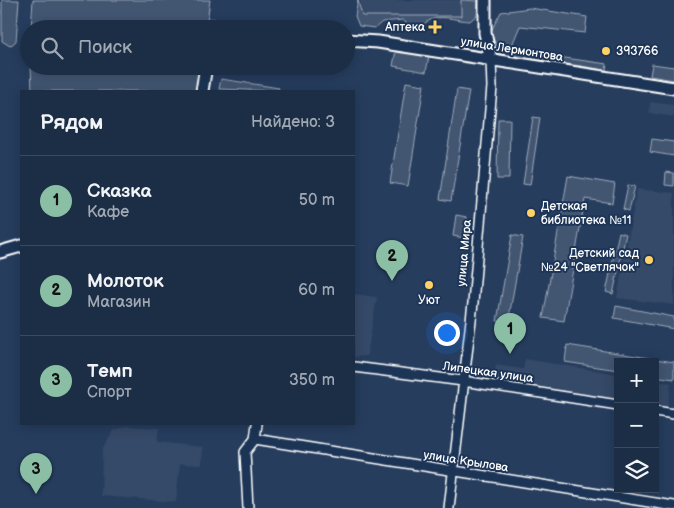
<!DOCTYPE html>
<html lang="ru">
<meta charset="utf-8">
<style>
:root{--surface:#1c2e46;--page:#293a51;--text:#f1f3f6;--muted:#a0a8b3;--line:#3a4a5f;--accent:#8abfa5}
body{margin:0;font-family:"Balsamiq Sans",sans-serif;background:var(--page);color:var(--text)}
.controls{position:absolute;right:15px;bottom:15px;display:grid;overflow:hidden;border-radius:0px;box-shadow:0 2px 12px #0003}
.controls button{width:45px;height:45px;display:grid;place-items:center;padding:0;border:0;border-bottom:1px solid var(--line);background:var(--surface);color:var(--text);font:25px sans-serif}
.you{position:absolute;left:446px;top:332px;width:18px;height:18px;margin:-12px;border:4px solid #fff;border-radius:50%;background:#1a73e8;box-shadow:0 0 0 8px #1a73e833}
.badge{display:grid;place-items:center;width:32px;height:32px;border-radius:50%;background:var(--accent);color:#111;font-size:16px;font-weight:700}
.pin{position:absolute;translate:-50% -41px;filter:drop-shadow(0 1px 2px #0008)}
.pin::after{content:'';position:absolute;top:26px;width:18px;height:15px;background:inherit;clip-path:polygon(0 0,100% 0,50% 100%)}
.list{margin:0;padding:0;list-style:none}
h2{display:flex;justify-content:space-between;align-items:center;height:65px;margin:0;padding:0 20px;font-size:21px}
h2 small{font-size:16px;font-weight:400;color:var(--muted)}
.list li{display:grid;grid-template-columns:32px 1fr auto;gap:15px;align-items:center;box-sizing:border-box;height:90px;padding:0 20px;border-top:1px solid var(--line)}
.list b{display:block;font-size:19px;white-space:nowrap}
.list p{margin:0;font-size:16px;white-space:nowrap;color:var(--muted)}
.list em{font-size:16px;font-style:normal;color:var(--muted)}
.icon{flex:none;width:28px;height:28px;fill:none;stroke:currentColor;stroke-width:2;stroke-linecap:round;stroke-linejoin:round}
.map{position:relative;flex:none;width:674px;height:508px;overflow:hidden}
.search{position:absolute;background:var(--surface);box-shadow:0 2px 12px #0003;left:20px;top:20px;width:335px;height:55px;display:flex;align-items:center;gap:12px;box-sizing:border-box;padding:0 18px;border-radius:28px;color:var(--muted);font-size:19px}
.panel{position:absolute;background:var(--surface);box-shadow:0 2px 12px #0003;left:20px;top:90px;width:335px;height:335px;border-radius:0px}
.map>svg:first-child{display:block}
</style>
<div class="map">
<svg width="674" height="508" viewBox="0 0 674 508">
<rect width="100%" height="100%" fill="#263d5e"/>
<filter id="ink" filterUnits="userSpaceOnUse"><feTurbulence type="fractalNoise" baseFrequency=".02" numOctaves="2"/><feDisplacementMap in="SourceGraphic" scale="10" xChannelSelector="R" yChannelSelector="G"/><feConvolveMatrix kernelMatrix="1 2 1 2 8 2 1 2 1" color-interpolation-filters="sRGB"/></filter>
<g filter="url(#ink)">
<path fill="#344a68" d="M360,0H461V16H362Z
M650,102L674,105V117L649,113Z
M637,189L674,193V305L617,298Z
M354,294L377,297L367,356L354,357Z
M525,359L618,374V402L493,383L496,365L523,369Z
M655,381L671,383L667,409L655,407Z
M127,426L159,428L157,442L203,447L202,465L180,464L176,502L101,496L102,450L114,430Z"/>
<path fill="#425672" stroke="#a0aab8" d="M2,0H19L16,41L10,46L2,41Z
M33,0H210L206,29H31Z
M358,0L362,16H461V0L478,1L477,15L470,21C459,21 444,15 433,19C424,22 425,26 411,28L403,20L382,22L375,28L359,26L355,16Z
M530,8L587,17L585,33L520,26L512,45L501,50L489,35L501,12Z
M396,50L429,56L426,72L393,66Z
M516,51L607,64L606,70L515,56Z
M652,64L674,67V80L650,76Z
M31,66H201L197,91H32Z
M221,79L279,88L278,91L219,89Z
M406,82L424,85L408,186L390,183Z
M457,89L469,91L451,201L440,199Z
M533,117L540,118L530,185L523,184Z
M498,119H510L509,179H497Z
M652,139L674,142V156L650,152Z
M666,172L674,173V186L665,185Z
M568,176L615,184L612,203L585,199L564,321L543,318Z
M628,185L635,186L629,211L623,209Z
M456,215L467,217L465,238L453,236Z
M619,232L626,234L613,294L606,292Z
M512,235L523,237L508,323L497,321Z
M616,306L674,317V329L614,318Z
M567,345L674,362V379L655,376V362H618V370L565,362Z"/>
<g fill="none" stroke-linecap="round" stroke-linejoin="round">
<defs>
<path id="minor" d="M354,367L463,381L618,405
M655,411L674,414
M255,439L674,506
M248,508L245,452L255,439L257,424
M449,508L473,303L492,87L491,60"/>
<path id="tertiary" d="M485,0V33L491,60
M211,29L212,26L237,29
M346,40L378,42L674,88
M202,91L206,66
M0,252L21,246"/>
</defs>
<use href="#minor" stroke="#fff" stroke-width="12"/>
<use href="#tertiary" stroke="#fff" stroke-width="15"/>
<use href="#minor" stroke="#1d3557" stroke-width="9"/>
<use href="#tertiary" stroke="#1d3557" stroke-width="11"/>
</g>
</g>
<g fill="#ffd166" stroke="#1d3557" stroke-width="2">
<path d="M432.5 19.5h5v5h5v5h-5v5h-5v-5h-5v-5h5z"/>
<circle cx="606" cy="51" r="5"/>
<circle cx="531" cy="213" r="5"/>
<circle cx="649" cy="260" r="5"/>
<circle cx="429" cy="285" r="5"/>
</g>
<g text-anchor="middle" stroke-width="4" stroke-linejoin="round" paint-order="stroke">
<g font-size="12" fill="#fff" stroke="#1d3557" text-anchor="end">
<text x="425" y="31">Аптека</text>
<text x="616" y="55" text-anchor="start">393766</text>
<text x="541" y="210" text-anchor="start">Детская<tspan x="541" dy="14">библиотека №11</tspan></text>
<text x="639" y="257">Детский сад<tspan x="639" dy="14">№24 "Светлячок"</tspan></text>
<text x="429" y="304" text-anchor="middle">Уют</text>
</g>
<g font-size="12" fill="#fff" stroke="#1d3557">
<text transform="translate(512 49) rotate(9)" y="4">улица Лермонтова</text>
<text transform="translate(464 253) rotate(-85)" y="4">улица Мира</text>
<text transform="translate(488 372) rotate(8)" y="4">Липецкая улица</text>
<text transform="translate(466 461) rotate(9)" y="4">улица Крылова</text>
</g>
</g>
</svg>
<div class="controls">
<button>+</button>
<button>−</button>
<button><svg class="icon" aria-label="layers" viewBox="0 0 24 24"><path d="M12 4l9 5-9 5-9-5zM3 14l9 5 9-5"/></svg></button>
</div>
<div class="you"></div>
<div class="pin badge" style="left:510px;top:354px">1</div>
<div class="pin badge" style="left:392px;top:281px">2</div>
<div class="pin badge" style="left:36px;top:494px">3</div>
<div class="search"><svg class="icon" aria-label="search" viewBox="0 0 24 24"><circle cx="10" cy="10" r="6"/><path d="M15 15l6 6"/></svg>Поиск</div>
<section class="panel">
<h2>Рядом<small>Найдено: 3</small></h2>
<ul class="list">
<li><span class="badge">1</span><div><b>Сказка</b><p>Кафе</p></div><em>50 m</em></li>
<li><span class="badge">2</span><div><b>Молоток</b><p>Магазин</p></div><em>60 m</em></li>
<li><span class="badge">3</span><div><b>Темп</b><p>Спорт</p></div><em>350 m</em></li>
</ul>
</section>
</div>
